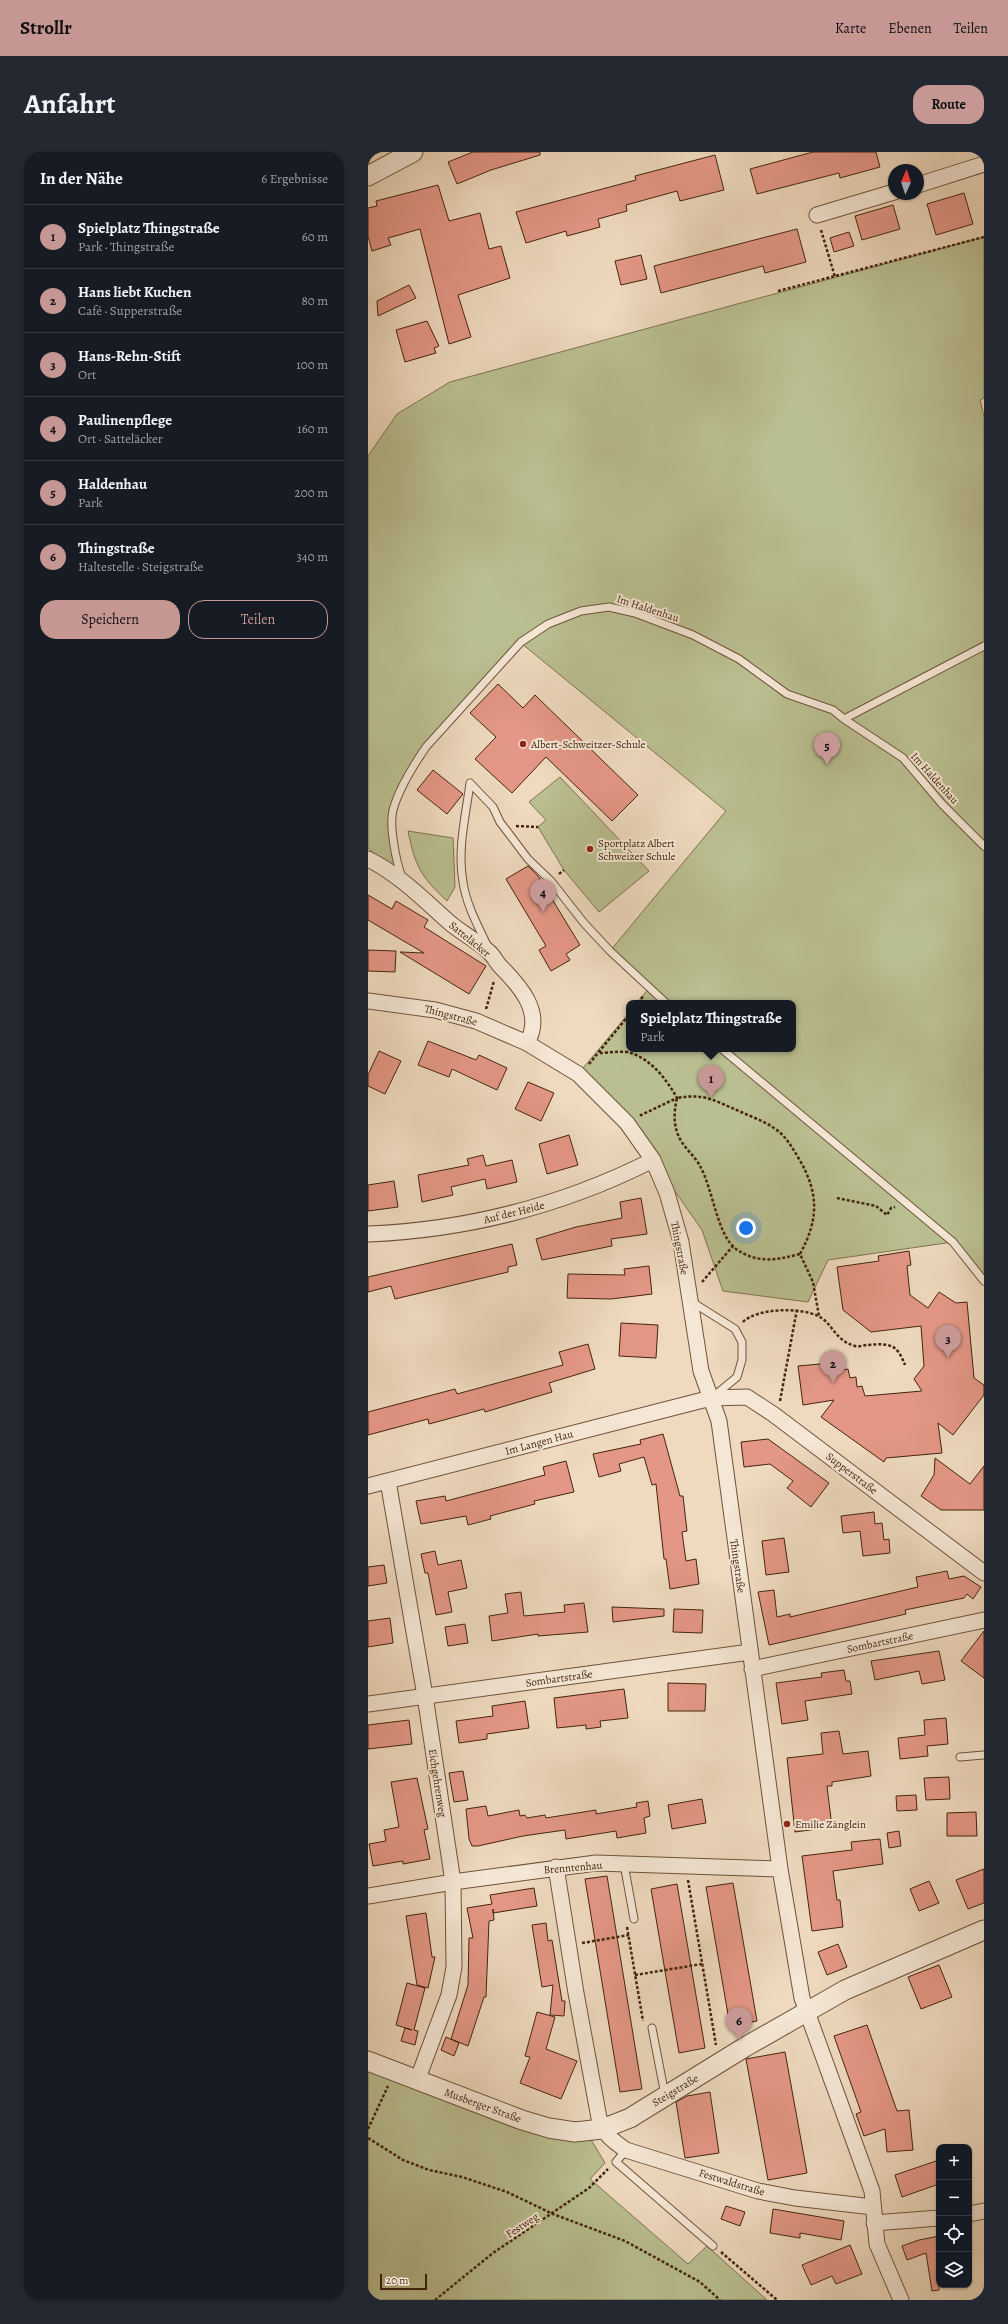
<!DOCTYPE html>
<html lang="de">
<meta charset="utf-8">
<style>
:root{--surface:#171b24;--page:#242831;--text:#f1f3f6;--muted:#9ea1a6;--line:#363941;--accent:#c59692}
body{margin:0;font-family:Alegreya,serif;background:var(--page);color:var(--text)}
.controls{position:absolute;right:12px;bottom:12px;display:grid;overflow:hidden;border-radius:8px;box-shadow:0 1px 3px #0004}
.controls button{width:36px;height:36px;display:grid;place-items:center;padding:0;border:0;border-bottom:1px solid var(--line);background:var(--surface);color:var(--text);font:20px sans-serif}
.compass{position:absolute;left:520px;top:12px;width:36px;height:36px;border-radius:50%;background:var(--surface);box-shadow:0 1px 3px #0004;rotate:3deg}
.scale{position:absolute;left:12px;bottom:10px;width:47px;box-sizing:border-box;padding-left:4px;border:2px solid #44240d;border-top:0;font-size:11px;line-height:14px;white-space:nowrap;color:#44240d;-webkit-text-stroke:3px #f5e7d5;paint-order:stroke}
.you{position:absolute;left:378px;top:1076px;width:14px;height:14px;margin:-10px;border:3px solid #fff;border-radius:50%;background:#1a73e8;box-shadow:0 0 0 6px #1a73e833}
.badge{display:grid;place-items:center;width:26px;height:26px;border-radius:50%;background:var(--accent);color:#111;font-size:13px;font-weight:700}
.pin{position:absolute;translate:-50% -33px;filter:drop-shadow(0 1px 2px #0008)}
.pin::after{content:'';position:absolute;top:21px;width:14px;height:12px;background:inherit;clip-path:polygon(0 0,100% 0,50% 100%)}
.popup{position:absolute;left:258px;top:848px;width:170px;height:52px;box-sizing:border-box;display:grid;place-content:center;border-radius:8px;background:var(--surface);filter:drop-shadow(0 1px 3px #0005);font-size:13px;white-space:nowrap;color:var(--muted)}
.popup b{font-size:15px;color:var(--text)}
.popup::after{content:'';position:absolute;left:50%;top:100%;margin-left:-8px;border:8px solid transparent;border-top-color:var(--surface)}
.list{margin:0;padding:0;list-style:none}
h2{display:flex;justify-content:space-between;align-items:center;height:52px;margin:0;padding:0 16px;font-size:17px}
h2 small{font-size:13px;font-weight:400;color:var(--muted)}
.list li{display:grid;grid-template-columns:26px 1fr auto;gap:12px;align-items:center;box-sizing:border-box;height:64px;padding:0 16px;border-top:1px solid var(--line)}
.list b{display:block;font-size:15px;white-space:nowrap}
.list p{margin:0;font-size:13px;white-space:nowrap;color:var(--muted)}
.list em{font-size:13px;font-style:normal;color:var(--muted)}
.actions{display:flex;gap:8px;padding:12px 16px}
.actions a{flex:1;padding:9px 0;border:1px solid var(--accent);border-radius:16px;text-align:center;font-size:14px;color:var(--accent)}
.actions .main{background:var(--accent);color:#111}
.icon{flex:none;width:22px;height:22px;fill:none;stroke:currentColor;stroke-width:2;stroke-linecap:round;stroke-linejoin:round}
.map{position:relative;flex:none;width:616px;height:2148px;overflow:hidden;border-radius:16px}
header{display:flex;align-items:center;gap:24px;box-sizing:border-box;height:56px;padding:0 20px;background:var(--accent);color:#111}
header strong{font-size:19px}
nav{display:flex;gap:22px;margin-inline-start:auto;font-size:14px}
.intro{display:flex;align-items:center;justify-content:space-between;box-sizing:border-box;height:96px;padding:0 24px}
h1{margin:0;font-size:28px}
.button{padding:10px 18px;border-radius:16px;background:var(--accent);color:#111;font-size:14px;font-weight:700}
main{display:flex;gap:24px;padding:0 24px}
aside{flex:1;background:var(--surface);border-radius:16px;box-shadow:0 1px 3px #0004}
.map>svg:first-child{display:block}
</style>
<header>
<strong>Strollr</strong>
<nav><a>Karte</a><a>Ebenen</a><a>Teilen</a></nav>
</header>
<div class="intro"><h1>Anfahrt</h1><a class="button">Route</a></div>
<main>
<aside>
<h2>In der Nähe<small>6 Ergebnisse</small></h2>
<ul class="list">
<li><span class="badge">1</span><div><b>Spielplatz Thingstraße</b><p>Park · Thingstraße</p></div><em>60 m</em></li>
<li><span class="badge">2</span><div><b>Hans liebt Kuchen</b><p>Café · Supperstraße</p></div><em>80 m</em></li>
<li><span class="badge">3</span><div><b>Hans-Rehn-Stift</b><p>Ort</p></div><em>100 m</em></li>
<li><span class="badge">4</span><div><b>Paulinenpflege</b><p>Ort · Satteläcker</p></div><em>160 m</em></li>
<li><span class="badge">5</span><div><b>Haldenhau</b><p>Park</p></div><em>200 m</em></li>
<li><span class="badge">6</span><div><b>Thingstraße</b><p>Haltestelle · Steigstraße</p></div><em>340 m</em></li>
</ul>
<div class="actions"><a class="main">Speichern</a><a>Teilen</a></div>
</aside>
<div class="map">
<svg width="616" height="2148" viewBox="0 0 616 2148">
<rect width="100%" height="100%" fill="#efdabf"/>
<filter id="stains"><feTurbulence type="fractalNoise" baseFrequency=".005" numOctaves="4"/><feColorMatrix values="0 0 0 0 .2 0 0 0 0 .09 0 0 0 0 .02 0 0 0 .5 -.17"/></filter>
<radialGradient id="worn" r=".72"><stop offset=".6" stop-color="#630" stop-opacity="0"/><stop offset="1" stop-color="#630" stop-opacity=".3"/></radialGradient>
<path fill="#babf91" stroke="#7f724f" d="M616,85V246L612,248L616,264V1129L585,1090L460,1108L440,1150L355,1139L334,1078L259,971L210,922L261,861V897H425V851H269L281,836L242,799L358,659L153,491L58,595L25,659L26,692L36,730L0,696V304L29,262L82,230Z
M192,625L281,719L231,760L196,718L170,675L178,668L161,650Z
M40,679L85,686L87,735L79,749C53,725 47,714 40,679Z
M0,1916L222,1986L237,2011L222,2027L320,2112L339,2094L399,2148H0Z"/>
<path fill="#e49786" stroke="#44240d" d="M105,0H172V3L123,18L89,32L80,10Z
M445,0H508L512,15L472,26L471,21L389,42L382,17Z
M347,3L356,38L312,49L309,39L258,53L259,59L230,67L232,75L199,84L198,79L158,91L148,60L268,28L267,24Z
M70,33L81,69L112,61L121,97L133,94L142,126L90,143L103,185L81,192L52,77L20,86L23,93L4,99L0,84V56L9,54L8,49Z
M596,41L605,72L568,83L559,52Z
M525,53L532,77L494,88L487,64Z
M429,77L438,110L397,121L395,114L293,141L286,114Z
M481,80L486,94L466,100L462,86Z
M273,103L279,127L253,133L247,109Z
M41,133L48,146L10,164L9,149Z
M59,169L71,194L66,196L68,201L37,210L28,178Z
M130,532L155,556L167,543L270,643L244,669L178,605L144,641L107,607L128,585L102,561Z
M65,618L95,642L79,662L49,638Z
M160,714L170,724L212,793L198,802L202,808L183,819L171,798L178,794L138,727Z
M0,743L24,757L28,749L60,768L56,775L118,814L101,842L32,800L56,801L0,768Z
M0,798L28,799L27,820L0,819Z
M60,889L108,908L111,903L139,916L129,938L84,917L81,925L50,913Z
M11,899L33,909L17,942L0,934V923Z
M160,930L186,941L173,969L147,957Z
M201,983L210,1013L179,1022L171,992Z
M115,1003L118,1014L144,1008L149,1030L119,1037L117,1027L83,1035L85,1043L54,1050L50,1023L101,1013L99,1007Z
M26,1029L30,1055L0,1059V1033Z
M273,1046L279,1082L243,1087L244,1094L174,1108L168,1087L208,1075L254,1066L252,1050Z
M144,1092L149,1113L140,1115V1120L27,1147L23,1134L0,1140V1125Z
M541,1099L543,1113L539,1114L542,1143L560,1156L571,1140L588,1151L599,1150L606,1226L616,1233V1243L585,1283L570,1271L574,1301L518,1306L516,1310L453,1265L466,1248L435,1253L430,1214L452,1212L457,1205L468,1211V1219L480,1217L482,1226L488,1225L489,1235L494,1234L497,1244L554,1239L546,1227L556,1214L553,1174L503,1180L475,1158L469,1115L511,1109L510,1104Z
M281,1114L284,1142L243,1147L199,1146L200,1122L257,1123L256,1117Z
M253,1171L290,1173L288,1206L251,1204Z
M220,1192L227,1217L181,1231L184,1240L117,1260L116,1257L61,1272L60,1267L0,1283V1260L87,1237L89,1242L195,1213L191,1200Z
M295,1282L312,1344H315L319,1379L314,1380L318,1409L328,1407L331,1432L302,1437L298,1407H296L288,1332L284,1333L276,1305L251,1312L253,1319L231,1325L225,1302L273,1292L272,1288Z
M400,1287L461,1331L443,1355L419,1336L425,1329L402,1312L376,1315L373,1290Z
M567,1306L602,1332L616,1314V1358H573L553,1344L566,1323Z
M198,1309L206,1340L166,1349L167,1352L122,1364L123,1367L100,1373L98,1364L53,1372L48,1349L77,1344L78,1349L177,1323L175,1315Z
M506,1360L507,1372L514,1371L516,1388L521,1387L522,1401L495,1404L492,1379L475,1381L473,1364Z
M416,1386L421,1420L398,1423L394,1389Z
M67,1399L70,1413L93,1408L99,1436L80,1440L84,1460L68,1463L60,1421H57L53,1402Z
M16,1413L19,1431L0,1434V1415Z
M579,1419L581,1427L596,1424L613,1435L605,1447L599,1442L596,1446L537,1458L538,1462L401,1493L390,1440L406,1438L409,1465L422,1462V1465L550,1435L548,1425Z
M153,1440L156,1464L197,1460L196,1453L216,1451L220,1480L170,1484V1482L124,1489L121,1464L140,1461L137,1442Z
M244,1455L296,1457V1464L245,1470Z
M306,1457L335,1458L334,1481L305,1480Z
M22,1466L25,1491L0,1495V1469Z
M97,1472L100,1491L80,1494L77,1475Z
M616,1479V1526L593,1509Z
M571,1499L577,1528L554,1532L551,1519L507,1528L503,1509Z
M476,1518L478,1529H482L484,1542L437,1549L440,1568L414,1572L408,1531L454,1525L453,1521Z
M300,1531L338,1532L337,1559H300Z
M256,1537L260,1566L232,1569L233,1575L218,1577V1573L189,1576L186,1546Z
M157,1549L161,1576L119,1582V1587L91,1591L88,1569L125,1564L124,1554Z
M578,1566L580,1592L559,1594L560,1604L532,1607L530,1586L557,1583L556,1568Z
M41,1568L44,1592L0,1597V1573Z
M471,1579L475,1602L500,1599L503,1624L464,1630V1634H459L464,1675L427,1680L419,1606L455,1602L453,1581Z
M95,1619L100,1648L86,1650L81,1621Z
M581,1625L582,1647L558,1648L556,1626Z
M49,1626L60,1677L56,1678L62,1707L35,1712V1709L5,1714L1,1692L18,1689L16,1678L31,1675L23,1630Z
M548,1643L549,1658L529,1659L528,1644Z
M334,1647L338,1671L304,1677L300,1653Z
M280,1649L282,1664L276,1666L278,1681L249,1686L248,1679L198,1687L197,1678L155,1684L110,1694H104L101,1687L98,1657L118,1654L120,1664L151,1658L152,1664L157,1663L159,1666L177,1663L178,1666L228,1658V1662L269,1655L268,1651Z
M608,1660L609,1684H579V1661Z
M531,1679L533,1694L521,1696L519,1681Z
M512,1687L515,1712L465,1719L469,1748H472L475,1775L444,1779L434,1704L484,1698L483,1690Z
M616,1717V1751L600,1757L588,1728Z
M239,1724L274,1937L252,1940L217,1727Z
M561,1729L571,1751L551,1759L542,1737Z
M365,1731L389,1869L362,1874L338,1735Z
M309,1732L337,1896L311,1901L283,1737Z
M166,1736L169,1754L125,1761V1757L126,1768L121,1769L118,1845H116L100,1894L83,1887L100,1833L101,1786H105L99,1756L124,1752L122,1743Z
M58,1761L64,1805H67L60,1836L49,1833L38,1764Z
M178,1771L180,1789L184,1788L194,1849H197L196,1864L182,1863L185,1833L174,1835L164,1773Z
M470,1792L479,1815L459,1823L450,1800Z
M571,1813L584,1845L553,1857L540,1825Z
M39,1831L57,1836L46,1878L50,1879L47,1893L33,1889L37,1876L44,1878L28,1873Z
M169,1860L187,1865L178,1897L209,1909L193,1947L152,1931L162,1905L157,1904Z
M499,1873L529,1959L541,1958L545,1998L519,2000L517,1977L496,1984L488,1962L493,1960L466,1884Z
M78,1885L91,1891L86,1904L73,1898Z
M417,1900L439,2021L400,2028L378,1907Z
M342,1940L351,2001L317,2006L308,1950L319,1944Z
M568,2009L571,2018V2032L534,2045L527,2023Z
M358,2054L377,2060L372,2074L353,2067Z
M405,2057L476,2069L473,2088L432,2081V2086L402,2081Z
M571,2084V2138L564,2139L558,2101L539,2108L534,2094L551,2088Z
M482,2093L494,2122L468,2132L464,2124L443,2133L434,2113Z"/>
<g fill="none" stroke-linecap="round" stroke-linejoin="round">
<defs>
<path id="service" d="M476,567L535,606L574,652L616,694
M102,631L125,655L132,670L160,707L183,729L216,771L242,799L298,851
M102,631C98,662 89,698 95,730C98,752 110,774 119,793
M34,725C28,710 21,674 25,658C31,636 45,614 58,595L153,490L180,472L213,459L241,455L267,461L325,483L371,507L419,542L465,558L476,567L616,494
M354,897L585,1090L616,1129
M324,1150L367,1177L374,1190V1208L369,1225L346,1244
M592,1605L616,1603
M256,1712L266,1767
M284,1876L297,1943
M258,1998L248,2010L345,2094"/>
<path id="minor" d="M550,33L616,12
M449,63L526,40
M0,707C32,723 56,748 82,771C94,781 109,789 121,800C126,804 128,810 132,814C153,835 176,861 159,891
M0,849L67,858L108,869L159,891L210,922L259,971L285,1008L299,1041L313,1090L333,1219L351,1269L412,1717L434,1846L504,2039L509,2092L533,2148
M0,1082C99,1078 196,1053 285,1008
M20,1329L57,1544L85,1730L86,1815L81,1843L49,1929
M0,1334L343,1246L379,1245L405,1262L616,1421
M384,1517L616,1468
M0,1552L382,1500
M188,1715L208,1841L231,1966C235,1982 245,1989 258,1998L390,2039L427,2046L505,2055
M0,1744L85,1730L228,1711L412,1717
M601,2062L616,2059
M506,2071L571,2066"/>
<path id="tertiary" d="M0,24L45,0
M0,1909L154,1968L181,1976L207,1980L234,1977L262,1966L377,1895L477,1838L616,1778"/>
</defs>
<use href="#service" stroke="#6f523a" stroke-width="9"/>
<use href="#minor" stroke="#6f523a" stroke-width="17"/>
<use href="#tertiary" stroke="#6f523a" stroke-width="21"/>
<path stroke="#44240d" stroke-width="2.5" stroke-dasharray="3 2" stroke-linecap="butt" d="M453,78L467,125
M410,139L616,85
M148,674L170,675
M191,722L196,718
M270,851L276,843
M118,857L126,829
M232,901C241,901 255,898 263,901C284,908 299,928 309,946L271,964
M221,912L261,863
M469,1046L508,1054L519,1063L523,1056L527,1055
M432,1102C451,1067 451,1041 431,1007C424,995 418,984 406,976C396,969 384,965 373,960C347,949 338,941 309,946C306,959 305,972 311,985C316,996 327,1004 332,1014C345,1037 349,1083 368,1097C390,1112 408,1108 432,1102L445,1130L451,1164
M334,1130L365,1094
M375,1170C389,1156 432,1155 450,1164C464,1170 467,1189 487,1194C491,1195 496,1193 500,1193C522,1191 529,1192 537,1213
M412,1249L429,1157
M320,1728L348,1893
M259,1775L275,1869
M214,1791L261,1783
M267,1823L334,1812
M0,1977L20,1934
M0,1986L35,2008L61,2018L94,2025L139,2040L185,2062L257,2089L332,2130L352,2148
M353,2100L409,2148
M67,2148L125,2101L221,2036L240,2017"/>
<use href="#service" stroke="#f5e7d5" stroke-width="7"/>
<use href="#minor" stroke="#f5e7d5" stroke-width="15"/>
<use href="#tertiary" stroke="#f5e7d5" stroke-width="19"/>
</g>
<g fill="#8f2418" stroke="#f5e7d5" stroke-width="1.5">
<circle cx="155" cy="592" r="4"/>
<circle cx="222" cy="697" r="4"/>
<circle cx="419" cy="1672" r="4"/>
</g>
<g text-anchor="middle" stroke-width="4" stroke-linejoin="round" paint-order="stroke">
<g font-size="11" fill="#44240d" stroke="#f5e7d5">
<text transform="translate(280 456) rotate(18)" y="4">Im Haldenhau</text>
<text transform="translate(567 626) rotate(48)" y="4">Im Haldenhau</text>
<text transform="translate(102 787) rotate(39)" y="4">Satteläcker</text>
<text transform="translate(83 863) rotate(15)" y="4">Thingstraße</text>
<text transform="translate(146 1060) rotate(-14)" y="4">Auf der Heide</text>
<text transform="translate(312 1096) rotate(79)" y="4">Thingstraße</text>
<text transform="translate(171 1290) rotate(-15)" y="4">Im Langen Hau</text>
<text transform="translate(484 1321) rotate(37)" y="4">Supperstraße</text>
<text transform="translate(370 1414) rotate(82)" y="4">Thingstraße</text>
<text transform="translate(512 1490) rotate(-12)" y="4">Sombartstraße</text>
<text transform="translate(191 1526) rotate(-8)" y="4">Sombartstraße</text>
<text transform="translate(70 1631) rotate(81)" y="4">Eichgehrenweg</text>
<text transform="translate(205 1715) rotate(-5)" y="4">Brenntenhau</text>
<text transform="translate(307 1938) rotate(-31)" y="4">Steigstraße</text>
<text transform="translate(115 1953) rotate(20)" y="4">Musberger Straße</text>
<text transform="translate(364 2030) rotate(17)" y="4">Festwaldstraße</text>
<text transform="translate(154 2073) rotate(-33)" y="4">Festweg</text>
</g>
<g font-size="11" fill="#44240d" stroke="#f5e7d5" text-anchor="start">
<text x="163" y="596">Albert-Schweitzer-Schule</text>
<text x="230" y="695">Sportplatz Albert<tspan x="230" dy="13">Schweizer Schule</tspan></text>
<text x="427" y="1676">Emilie Zänglein</text>
</g>
</g>
<rect width="100%" height="100%" filter="url(#stains)"/>
<rect width="100%" height="100%" fill="url(#worn)"/>
</svg>
<div class="controls">
<button>+</button>
<button>−</button>
<button><svg class="icon" aria-label="locate" viewBox="0 0 24 24"><circle cx="12" cy="12" r="6"/><path d="M12 2v4M12 18v4M2 12h4M18 12h4"/></svg></button>
<button><svg class="icon" aria-label="layers" viewBox="0 0 24 24"><path d="M12 4l9 5-9 5-9-5zM3 14l9 5 9-5"/></svg></button>
</div>
<svg class="compass" viewBox="-18 -18 36 36"><path d="M0-13l5 13h-10z" fill="#e53935"/><path d="M0 13l5-13h-10z" fill="#9ea1a6"/></svg>
<div class="scale">20 m</div>
<div class="you"></div>
<div class="pin badge" style="left:343px;top:946px">1</div>
<div class="popup"><b>Spielplatz Thingstraße</b>Park</div>
<div class="pin badge" style="left:465px;top:1231px">2</div>
<div class="pin badge" style="left:580px;top:1206px">3</div>
<div class="pin badge" style="left:175px;top:760px">4</div>
<div class="pin badge" style="left:459px;top:613px">5</div>
<div class="pin badge" style="left:371px;top:1888px">6</div>
</div>
</main>
